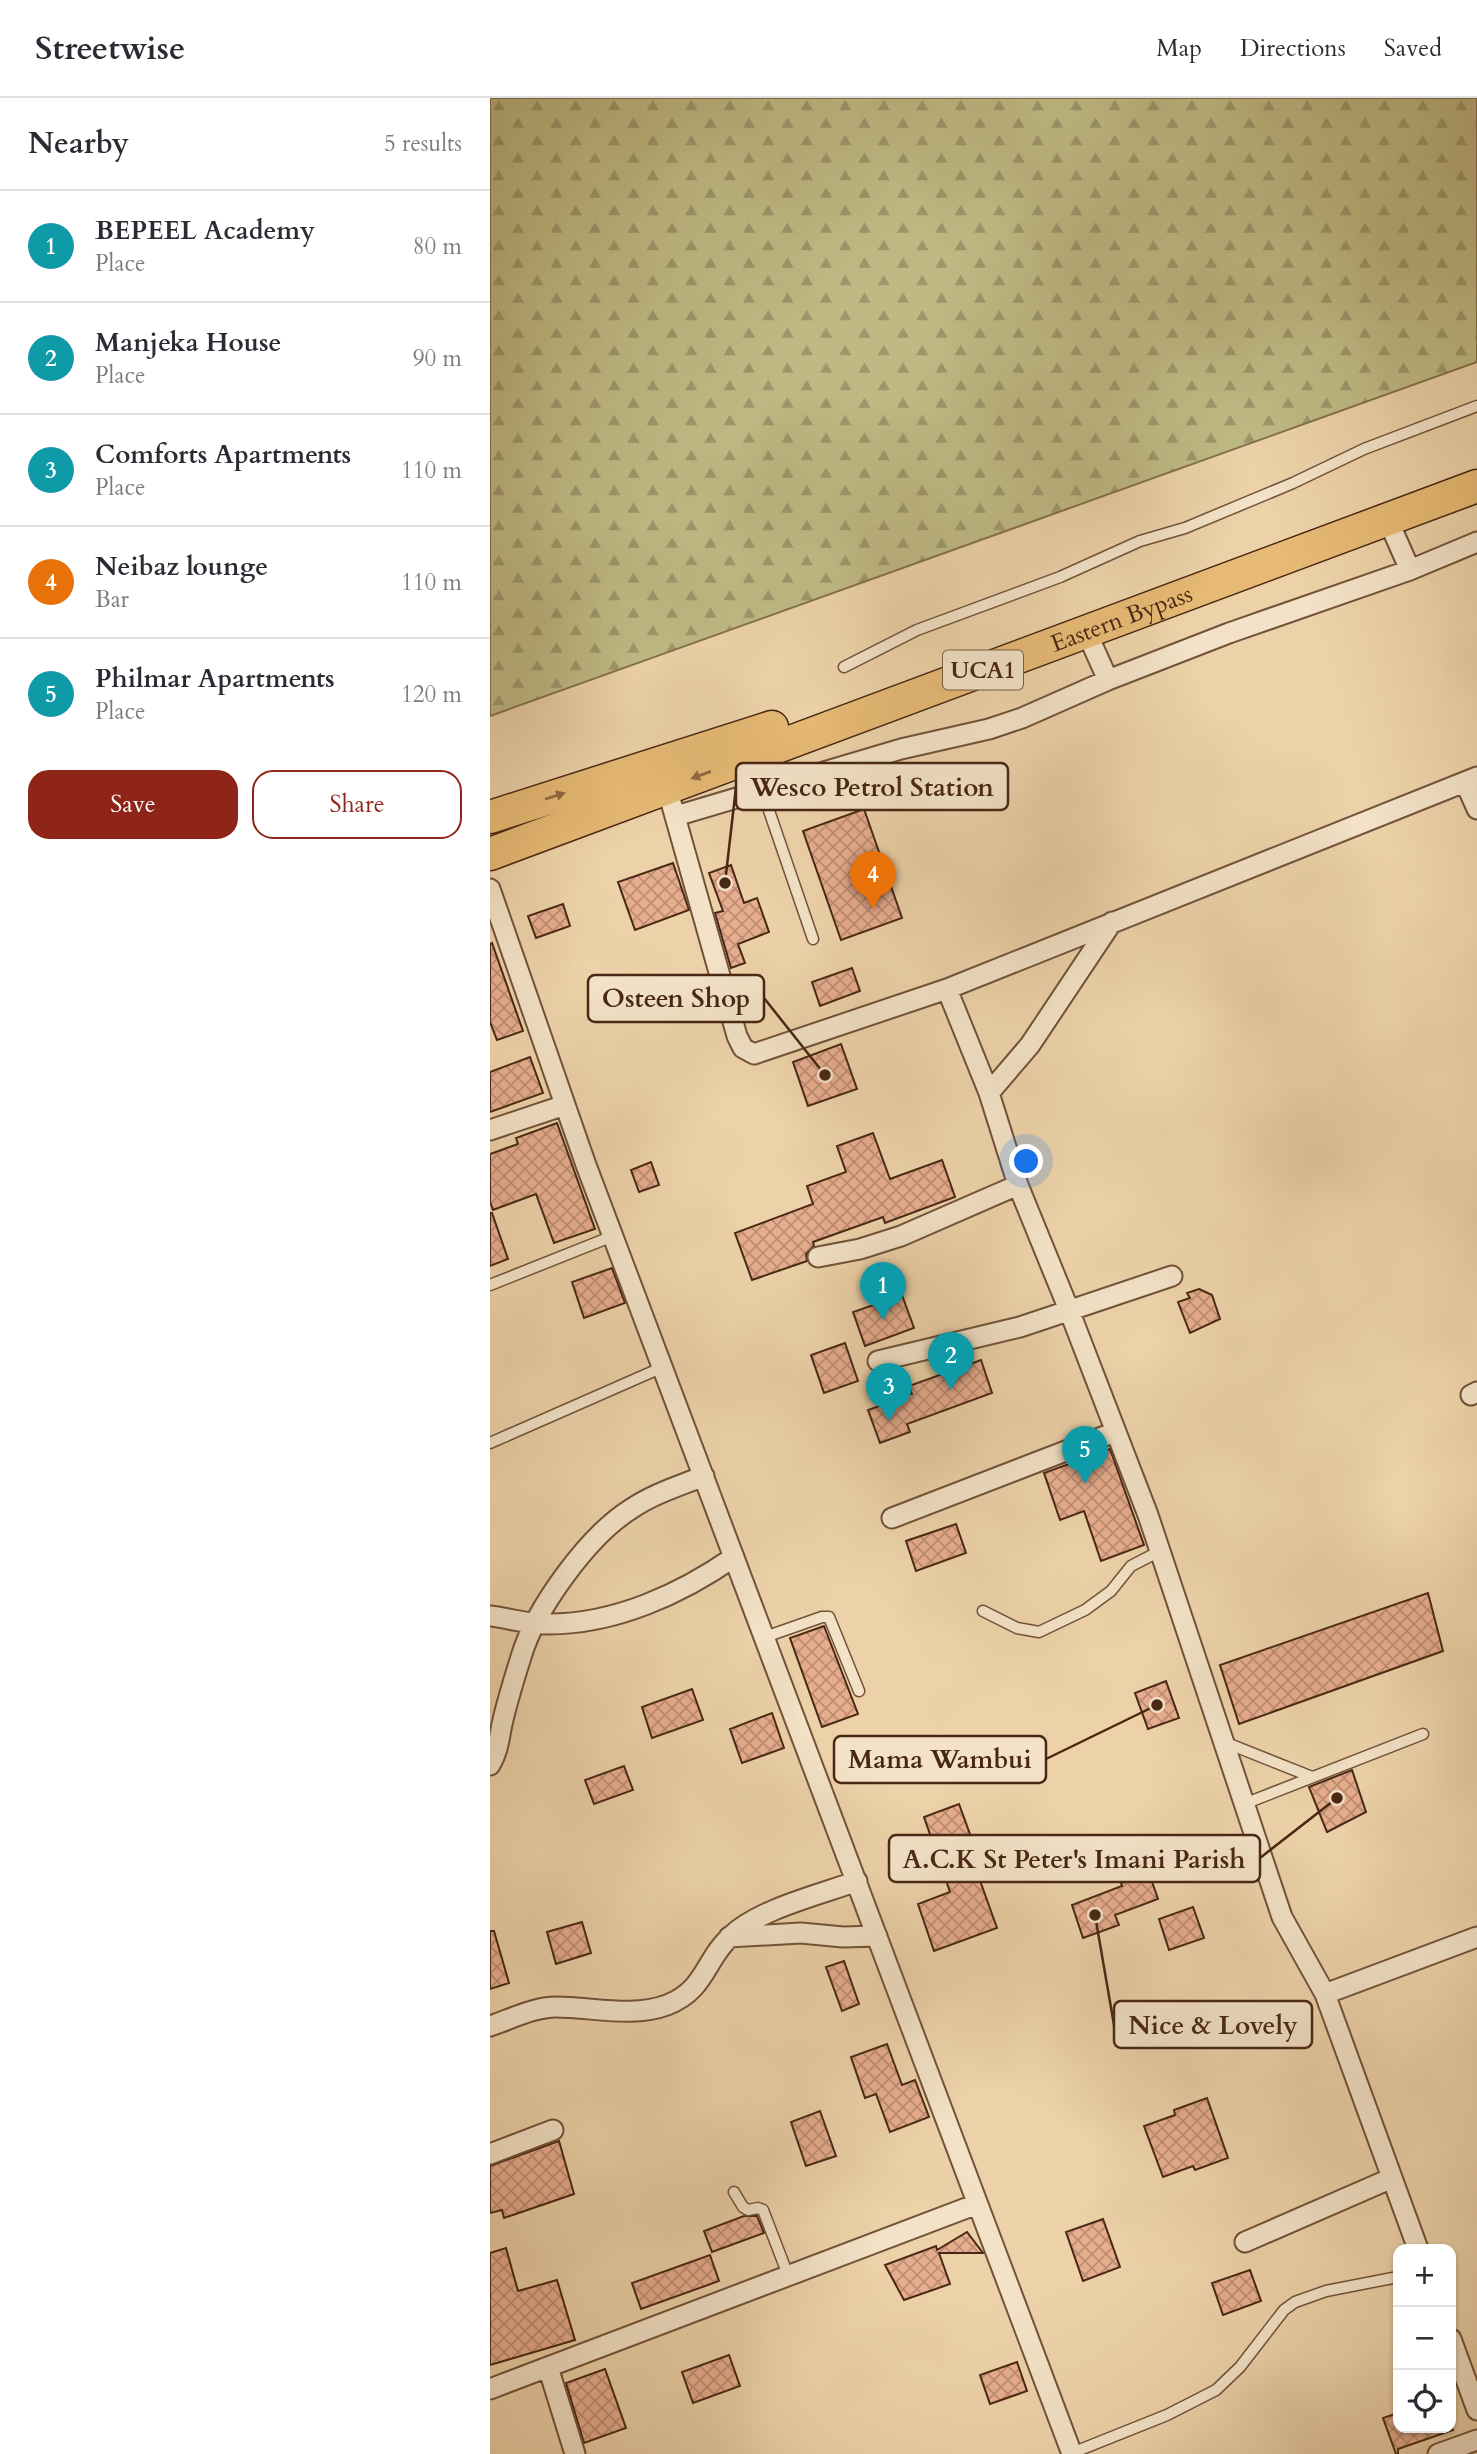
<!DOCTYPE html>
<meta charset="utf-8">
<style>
:root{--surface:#fff;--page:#f2f2f3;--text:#2b2b33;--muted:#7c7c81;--line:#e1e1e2;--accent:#8f2418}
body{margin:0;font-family:Cardo,serif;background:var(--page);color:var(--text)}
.controls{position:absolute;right:21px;bottom:21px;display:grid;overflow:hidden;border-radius:14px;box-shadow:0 2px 5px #0004}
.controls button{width:63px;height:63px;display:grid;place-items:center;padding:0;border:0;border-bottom:2px solid var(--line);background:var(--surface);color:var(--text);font:35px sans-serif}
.you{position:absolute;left:537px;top:1064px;width:24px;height:24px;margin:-18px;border:5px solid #fff;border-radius:50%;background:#1a73e8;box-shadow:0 0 0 10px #1a73e833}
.badge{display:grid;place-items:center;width:46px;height:46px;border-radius:50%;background:var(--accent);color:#fff;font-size:23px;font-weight:700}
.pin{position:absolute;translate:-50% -58px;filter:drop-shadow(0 2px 4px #0008)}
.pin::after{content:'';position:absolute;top:37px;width:24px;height:21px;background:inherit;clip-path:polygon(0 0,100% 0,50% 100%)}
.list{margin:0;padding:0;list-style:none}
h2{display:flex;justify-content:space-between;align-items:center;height:91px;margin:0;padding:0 28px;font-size:30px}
h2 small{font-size:23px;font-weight:400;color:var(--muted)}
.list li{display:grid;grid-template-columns:46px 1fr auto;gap:21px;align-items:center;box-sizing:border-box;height:112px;padding:0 28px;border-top:2px solid var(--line)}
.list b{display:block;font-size:26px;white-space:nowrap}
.list p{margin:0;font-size:23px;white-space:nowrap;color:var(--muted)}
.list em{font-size:23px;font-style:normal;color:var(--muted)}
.actions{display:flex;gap:14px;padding:21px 28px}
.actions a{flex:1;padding:16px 0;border:2px solid var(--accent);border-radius:21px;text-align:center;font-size:24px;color:var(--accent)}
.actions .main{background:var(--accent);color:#fff}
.icon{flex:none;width:38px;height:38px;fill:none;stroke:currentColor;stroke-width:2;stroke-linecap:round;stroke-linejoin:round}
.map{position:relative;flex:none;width:987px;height:2356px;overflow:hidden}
header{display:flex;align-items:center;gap:42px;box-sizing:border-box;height:98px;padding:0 35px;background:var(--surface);border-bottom:2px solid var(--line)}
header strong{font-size:33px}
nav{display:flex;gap:38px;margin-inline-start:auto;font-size:24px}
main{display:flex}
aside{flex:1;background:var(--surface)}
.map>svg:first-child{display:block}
</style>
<header>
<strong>Streetwise</strong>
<nav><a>Map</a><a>Directions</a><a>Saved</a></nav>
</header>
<main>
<aside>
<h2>Nearby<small>5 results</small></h2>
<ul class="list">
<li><span class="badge" style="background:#0f9aa8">1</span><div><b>BEPEEL Academy</b><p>Place</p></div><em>80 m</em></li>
<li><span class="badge" style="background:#0f9aa8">2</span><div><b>Manjeka House</b><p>Place</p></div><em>90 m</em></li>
<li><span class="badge" style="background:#0f9aa8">3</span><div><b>Comforts Apartments</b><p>Place</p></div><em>110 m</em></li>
<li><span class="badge" style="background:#e8710a">4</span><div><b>Neibaz lounge</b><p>Bar</p></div><em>110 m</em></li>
<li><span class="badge" style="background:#0f9aa8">5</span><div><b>Philmar Apartments</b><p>Place</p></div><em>120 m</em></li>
</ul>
<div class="actions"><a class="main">Save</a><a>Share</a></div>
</aside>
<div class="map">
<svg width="987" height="2356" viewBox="0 0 987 2356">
<defs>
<pattern id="forest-firs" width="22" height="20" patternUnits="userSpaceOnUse" patternTransform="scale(1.75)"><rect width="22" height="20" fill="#bfba84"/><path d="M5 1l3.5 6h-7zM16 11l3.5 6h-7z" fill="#9d976b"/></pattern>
<pattern id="building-cross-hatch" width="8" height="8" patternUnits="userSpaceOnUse" patternTransform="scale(1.75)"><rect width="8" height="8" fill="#e7ad8f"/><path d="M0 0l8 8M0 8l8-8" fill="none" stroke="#bd8d74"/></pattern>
</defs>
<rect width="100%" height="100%" fill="#edd2a9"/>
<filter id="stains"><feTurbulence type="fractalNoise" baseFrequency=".00286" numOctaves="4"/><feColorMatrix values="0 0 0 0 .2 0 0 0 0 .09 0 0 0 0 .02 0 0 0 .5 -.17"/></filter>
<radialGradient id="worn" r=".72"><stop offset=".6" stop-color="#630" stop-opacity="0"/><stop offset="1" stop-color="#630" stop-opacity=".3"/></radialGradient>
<path fill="url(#forest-firs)" stroke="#84704c" stroke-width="2" d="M0,0H987V264L0,618Z"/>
<path fill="url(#building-cross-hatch)" stroke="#482714" stroke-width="2" d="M374,711L412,820L351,842L313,733Z
M183,765L199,812L145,832L128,784Z
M241,767L254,805L267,800L279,834L248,846L255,865L241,870L225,815L233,813L219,775Z
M73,806L80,828L46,840L38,818Z
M2,845L33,933L7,942L0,924V846Z
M362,870L370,893L330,908L322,884Z
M351,946L367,991L318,1008L303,964Z
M40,959L53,995L0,1014V974Z
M67,1025L105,1131L64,1145L46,1096L3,1112L0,1104V1056L28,1046L26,1040Z
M383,1035L400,1081L452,1062L465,1099L395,1125L393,1119L323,1144L324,1148L316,1156L317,1163L262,1182L245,1135L323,1106L317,1088L356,1074L347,1048Z
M161,1064L169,1087L149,1094L141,1072Z
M0,1115H2L18,1161L0,1168Z
M122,1170L135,1205L94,1220L82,1184Z
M709,1191L722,1197L730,1221L700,1235L688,1204L700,1200L697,1195Z
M412,1197L424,1230L375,1248L363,1214Z
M355,1245L368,1283L334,1295L321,1257Z
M491,1262L502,1295L417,1326L420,1334L390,1345L378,1312L422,1296L419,1288Z
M620,1351L654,1447L611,1463L594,1413L570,1422L554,1375Z
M466,1426L476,1455L426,1473L416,1443Z
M938,1495L953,1553L749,1626L730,1567Z
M334,1528L368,1616L332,1629L300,1540Z
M676,1583L689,1620L658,1631L645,1595Z
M202,1591L213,1622L162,1640L152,1609Z
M282,1615L294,1650L252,1665L240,1631Z
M134,1668L143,1692L104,1706L95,1682Z
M862,1672L876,1714L837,1734L819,1689Z
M469,1706L489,1761L483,1763L507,1830L444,1853L428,1806L460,1794L434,1719Z
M659,1775L668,1801L625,1817L629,1827L593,1840L582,1807L632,1788L631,1785Z
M703,1809L714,1840L679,1852L669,1821Z
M92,1824L101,1855L66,1866L57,1834Z
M0,1833H4L19,1885L0,1891Z
M354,1863L369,1906L352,1913L336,1869Z
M397,1946L412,1987L425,1982L439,2019L400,2034L386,1996L375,2000L361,1959Z
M717,2000L738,2060L705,2072L703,2068L673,2079L654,2028L685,2017L684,2012Z
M330,2013L346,2058L316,2068L301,2024Z
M69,2043L84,2096L14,2120L12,2112L0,2115V2068Z
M254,2118H267L274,2135L222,2154L214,2133Z
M613,2121L630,2169L593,2183L576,2134Z
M477,2134L493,2155H449L460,2186L414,2202L395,2167L446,2148L447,2152Z
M16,2150L28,2193L67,2182L85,2242L0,2267V2155Z
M220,2157L229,2183L151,2211L142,2185Z
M760,2172L771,2203L733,2217L722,2185Z
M239,2257L250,2288L203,2305L192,2274Z
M527,2264L537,2293L500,2306L490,2277Z
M115,2271L136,2330L94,2345L76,2285Z
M908,2315V2330H962L963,2332L908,2351V2356H906L893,2320Z"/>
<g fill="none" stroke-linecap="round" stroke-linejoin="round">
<defs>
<path id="service" d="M354,569L427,532L570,479L650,443L695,430L803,385L874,351L987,308
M262,663L323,841
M0,1187L123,1138
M0,1345L173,1269
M493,1513L527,1530L549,1534L595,1512L621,1493L641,1468L670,1453
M275,1539L332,1519H339L369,1593
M734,1644L822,1679
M754,1706L933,1636
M244,2094L253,2109L258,2112L268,2110L273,2112L298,2177
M582,2355L677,2317L726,2292L750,2269L794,2212L805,2204L836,2193L908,2179"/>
<path id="minor" d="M898,422L920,472
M596,533L618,582
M975,684L987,711
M177,690L247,938L253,950L264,956L457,891L987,679
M186,718L411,651L499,631L532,620L618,582L739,535L920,472L987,444
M0,791L96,1067L582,2356
M457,891L499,995L528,1087L579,1212L658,1417L792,1819L835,1896L928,2151
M499,995L540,947L622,824
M0,1032L75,1007
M328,1159L370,1151L411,1138L528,1087
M388,1263L530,1229L682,1178
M981,1297L987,1294
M402,1420L625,1334
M0,1518C19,1520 39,1527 59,1526C125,1526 191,1496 244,1459
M0,1667C8,1654 9,1641 12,1626C17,1604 24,1581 31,1559C45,1511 98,1438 141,1411C163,1396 189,1388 214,1378
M239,1839L311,1835L353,1839L387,1838
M835,1896L987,1839
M0,1928C21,1921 44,1909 66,1909C103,1909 142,1920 177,1907C216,1892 215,1861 241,1838C269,1811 329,1797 367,1783
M0,2056L63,2032
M755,2144L902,2080
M961,2241L987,2312
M58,2269L85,2356
M0,2291L487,2106
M948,2356L987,2342"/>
<g id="primary">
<path d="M0,719L282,629"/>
<path id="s1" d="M0,756L987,388"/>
</g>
</defs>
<use href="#service" stroke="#715239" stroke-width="13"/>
<use href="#minor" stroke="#715239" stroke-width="23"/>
<use href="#primary" stroke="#482714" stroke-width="35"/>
<use href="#service" stroke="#f3e2c7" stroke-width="10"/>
<use href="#minor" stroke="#f3e2c7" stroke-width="19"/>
<use href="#primary" stroke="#e6b974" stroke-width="32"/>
</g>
<defs><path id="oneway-solid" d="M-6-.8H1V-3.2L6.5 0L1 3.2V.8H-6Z" transform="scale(1.75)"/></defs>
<g fill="#8f693f">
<use href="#oneway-solid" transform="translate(211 677) rotate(160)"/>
<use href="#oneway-solid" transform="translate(65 698) rotate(-18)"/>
</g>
<g text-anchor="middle" stroke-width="6" stroke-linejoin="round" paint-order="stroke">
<rect fill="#f3e2c7" stroke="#7b5f4a" stroke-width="2" x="453" y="552.5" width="80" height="39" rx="5"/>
<g font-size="23" font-weight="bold" fill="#482714">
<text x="493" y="580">UCA1</text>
</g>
<g font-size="24" fill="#482714" stroke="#f3e2c7">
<text dy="8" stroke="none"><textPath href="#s1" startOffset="674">Eastern Bypass</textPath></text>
</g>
</g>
<path fill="none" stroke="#482714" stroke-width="2.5" d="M235 785L246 689M335 977L274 900M667 1607L556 1661M847 1700L770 1760M605 1817L624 1927"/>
<g fill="#482714" stroke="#f3e2c7" stroke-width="2.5">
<circle cx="235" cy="785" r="7"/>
<circle cx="335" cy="977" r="7"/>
<circle cx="667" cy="1607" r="7"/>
<circle cx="847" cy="1700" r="7"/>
<circle cx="605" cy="1817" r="7"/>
</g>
<g fill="#f3e2c7" stroke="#482714" stroke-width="2.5">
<rect x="246" y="665" width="272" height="47" rx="7"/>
<rect x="98" y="877" width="176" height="47" rx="7"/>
<rect x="344" y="1638" width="212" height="47" rx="7"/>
<rect x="399" y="1737" width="371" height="47" rx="7"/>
<rect x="624" y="1903" width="198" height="47" rx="7"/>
</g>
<g font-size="26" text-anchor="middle" font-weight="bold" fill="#482714">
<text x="382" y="698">Wesco Petrol Station</text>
<text x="186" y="909">Osteen Shop</text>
<text x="450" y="1670">Mama Wambui</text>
<text x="584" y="1770">A.C.K St Peter's Imani Parish</text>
<text x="723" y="1936">Nice &amp; Lovely</text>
</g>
<rect width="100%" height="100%" filter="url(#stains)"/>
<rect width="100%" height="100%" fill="url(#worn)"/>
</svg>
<div class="controls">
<button>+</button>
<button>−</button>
<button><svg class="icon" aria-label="locate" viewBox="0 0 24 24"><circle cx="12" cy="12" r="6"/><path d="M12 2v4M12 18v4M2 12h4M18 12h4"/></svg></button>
</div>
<div class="you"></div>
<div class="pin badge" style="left:393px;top:1222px;background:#0f9aa8">1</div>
<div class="pin badge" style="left:461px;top:1292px;background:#0f9aa8">2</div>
<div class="pin badge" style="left:399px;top:1323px;background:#0f9aa8">3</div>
<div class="pin badge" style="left:383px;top:811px;background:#e8710a">4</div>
<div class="pin badge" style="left:595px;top:1386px;background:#0f9aa8">5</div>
</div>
</main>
